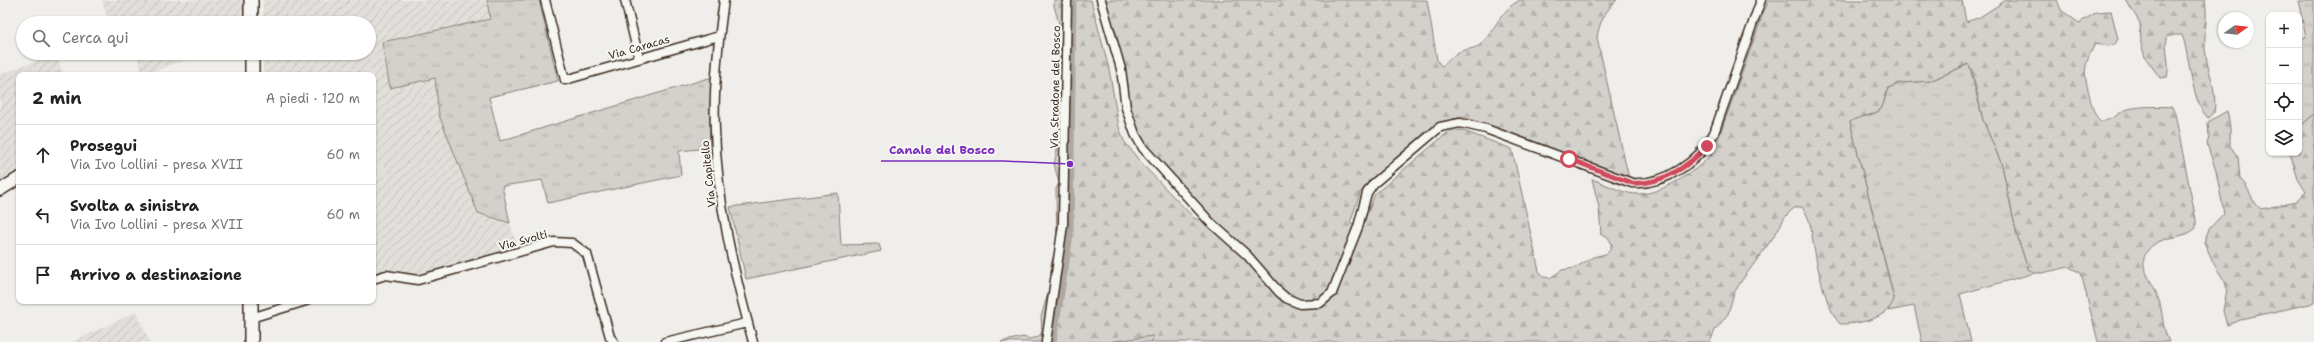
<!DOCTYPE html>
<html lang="it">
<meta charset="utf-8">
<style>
:root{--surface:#fff;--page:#f2f2f2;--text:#222;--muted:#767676;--line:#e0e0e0}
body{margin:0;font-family:"Shantell Sans",sans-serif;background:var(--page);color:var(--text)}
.controls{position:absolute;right:12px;top:12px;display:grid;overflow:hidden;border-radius:8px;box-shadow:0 1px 3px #0004}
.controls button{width:36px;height:36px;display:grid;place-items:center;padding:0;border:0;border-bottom:1px solid var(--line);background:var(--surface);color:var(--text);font:20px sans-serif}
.compass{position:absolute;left:2218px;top:12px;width:36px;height:36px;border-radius:50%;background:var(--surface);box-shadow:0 1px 3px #0004;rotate:75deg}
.stop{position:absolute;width:12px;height:12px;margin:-9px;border:3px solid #d1495b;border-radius:50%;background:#fff}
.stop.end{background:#d1495b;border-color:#fff;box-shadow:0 1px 4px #0008}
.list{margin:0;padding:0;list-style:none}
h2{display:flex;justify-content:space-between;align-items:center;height:52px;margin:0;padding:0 16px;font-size:17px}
h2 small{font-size:13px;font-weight:400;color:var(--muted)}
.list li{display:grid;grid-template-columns:26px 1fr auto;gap:12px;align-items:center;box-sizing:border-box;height:60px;padding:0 16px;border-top:1px solid var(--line)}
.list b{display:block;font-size:15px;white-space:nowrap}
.list p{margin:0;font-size:13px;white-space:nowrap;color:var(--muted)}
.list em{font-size:13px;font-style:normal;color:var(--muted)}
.icon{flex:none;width:22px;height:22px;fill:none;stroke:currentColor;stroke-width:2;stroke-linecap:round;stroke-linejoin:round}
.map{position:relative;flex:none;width:2314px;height:342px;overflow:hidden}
.search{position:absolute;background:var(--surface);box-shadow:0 1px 3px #0004;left:16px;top:16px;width:360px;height:44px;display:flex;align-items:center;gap:10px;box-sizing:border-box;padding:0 14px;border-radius:22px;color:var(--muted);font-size:15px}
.panel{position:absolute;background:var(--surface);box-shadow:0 1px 3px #0004;left:16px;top:72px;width:360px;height:232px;border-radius:8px}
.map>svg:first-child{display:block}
</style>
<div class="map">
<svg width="2314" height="342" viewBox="0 0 2314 342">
<defs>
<pattern id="industrial-furrows" width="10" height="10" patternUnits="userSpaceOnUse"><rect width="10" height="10" fill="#e2dfdb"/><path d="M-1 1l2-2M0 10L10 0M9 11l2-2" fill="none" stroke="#c3c0bc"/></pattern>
<pattern id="grass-tufts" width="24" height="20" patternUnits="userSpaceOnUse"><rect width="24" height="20" fill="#d4d1cc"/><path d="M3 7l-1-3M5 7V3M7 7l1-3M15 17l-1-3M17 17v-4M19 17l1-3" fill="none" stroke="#b7b4af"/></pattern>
<pattern id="forest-firs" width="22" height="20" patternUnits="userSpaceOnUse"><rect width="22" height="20" fill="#d4d1cc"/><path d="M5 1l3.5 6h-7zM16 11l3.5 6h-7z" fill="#b7b4af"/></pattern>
</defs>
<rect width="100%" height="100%" fill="#efeeea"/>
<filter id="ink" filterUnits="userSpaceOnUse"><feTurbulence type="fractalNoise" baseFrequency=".025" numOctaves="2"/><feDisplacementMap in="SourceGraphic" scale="8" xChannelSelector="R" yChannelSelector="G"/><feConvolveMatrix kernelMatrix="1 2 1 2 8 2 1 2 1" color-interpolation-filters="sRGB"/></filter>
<g filter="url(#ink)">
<path fill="url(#industrial-furrows)" d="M102,0H245V23H109Z
M263,0H487L490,19L382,42L435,78L439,115L478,213L510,223L518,249L419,279L390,272L373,274V75H263V53H369V23H263Z
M136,53H204L143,75Z
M56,54L63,75H19V174L0,183V74Z
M136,312L150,342H72Z"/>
<path fill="url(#grass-tufts)" stroke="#887e75" d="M487,0H539L558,81L489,97L500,141L712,77L709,148L679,151L681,175L548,203L542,180L502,186L510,223L478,213L439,115L435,78L390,88L382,42L490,19Z
M2298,0H2314V114L2299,128V39L2306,37Z
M1969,64L1983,120L2002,165L2017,235L2028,269L2035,273L1960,294L1971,342H1922L1914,306L1888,311L1894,298L1850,122C1858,115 1874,117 1881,109C1885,103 1885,94 1888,88L1901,83L1930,81Z
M838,193L841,245L879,244L881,251L746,279L730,207Z
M1146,335H1153L1152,342H1107Z"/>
<path fill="url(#forest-firs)" stroke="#887e75" d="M1054,0H1091L1109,69L1119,127L1124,141L1142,164L1195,219L1212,220L1136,135L1105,0H1427L1437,60L1441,66C1448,63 1451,56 1459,52C1467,48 1476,50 1482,43C1495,29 1502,9 1520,0H1617C1605,11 1599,23 1597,38L1629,179L1472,120L1462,117L1441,122L1366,185L1360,193L1350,223L1363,224L1375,194L1447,133L1461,130L1512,149L1539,271L1543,277L1550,278L1562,270L1575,268L1593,257L1606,254L1611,249V242L1607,236L1601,235L1599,207L1592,179C1606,184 1625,195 1639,194C1661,194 1695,172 1709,157C1713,152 1716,146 1718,140L1768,0H1962L1966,22L1980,17L2006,0H2057L2061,10L2079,23L2097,12L2111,11L2118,39L2115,44L2109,46L2095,44C2082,69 2084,72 2090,98C2092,107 2094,114 2100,121C2112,121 2116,115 2125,110C2134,106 2163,106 2172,107L2175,114L2196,220V228C2185,238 2169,236 2156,243C2130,260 2152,278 2158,297C2163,311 2162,328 2169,342H2098L2081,273L2069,267L2042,273H2035L2028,269L2017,235L2002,165L1983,120L1972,70L1968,64L1930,81L1901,83L1888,88C1885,94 1885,101 1882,107C1877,117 1858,115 1850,122L1894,299C1888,319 1860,324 1840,324C1825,307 1817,265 1813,242C1811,229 1811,219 1802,207H1795L1785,217L1775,235L1742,280L1734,293L1728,314L1715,330L1710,342H1152L1153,336L1107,342H1001L1023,337L1030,339L1038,337L1042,332L1041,317L1052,279L1051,264L1057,246L1056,189L1059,183L1054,164L1061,131V117L1058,102L1063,75L1059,67L1062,34L1054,6Z
M2126,0H2205C2208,17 2204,32 2205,49C2207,71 2218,90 2214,113L2208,118C2190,99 2191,59 2182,35H2168C2163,49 2171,63 2167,77L2160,78L2145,57L2141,44L2140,23Z
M2227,111L2230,127V146L2238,157L2240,179C2250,187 2251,202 2261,209L2296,202L2306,192L2298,179L2290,153H2299V128L2314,114V303L2246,318L2227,325L2223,311L2227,289L2225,282L2214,264L2204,242L2209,229L2224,213L2216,171L2207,144L2209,137L2208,122Z"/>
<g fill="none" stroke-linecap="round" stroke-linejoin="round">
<path stroke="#afa8a1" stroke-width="9" d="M1052,342L1069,235L1072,0"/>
<defs>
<path id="street" d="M545,0L565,80L719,36
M625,0L639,58
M724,0C718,43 713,87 715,130C717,203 734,272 753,342
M1101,0L1121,69L1126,108L1135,134L1143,148L1210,222L1247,255L1279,292L1286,298L1300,304L1320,303L1332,293L1358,227L1367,193L1373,184L1440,127L1460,123L1486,129L1632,183C1665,185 1699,162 1714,133L1761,0
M373,279L386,275L418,280L554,242L572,243L587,254L610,337L614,342
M251,318L306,301
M665,342L747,323
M1046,342L1063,225L1067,0"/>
<path id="secondary" d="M0,190L19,178"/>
<path id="primary" d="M251,0V23
M252,53V75
M251,301V342"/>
</defs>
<use href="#street" stroke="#3b2a1e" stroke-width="11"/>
<use href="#secondary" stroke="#3b2a1e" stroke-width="14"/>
<use href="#primary" stroke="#3b2a1e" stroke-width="16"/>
<use href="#street" stroke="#f6f6f2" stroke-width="8"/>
<use href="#secondary" stroke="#f6f6f2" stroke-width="11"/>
<use href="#primary" stroke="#f6f6f2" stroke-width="13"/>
</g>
</g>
<g fill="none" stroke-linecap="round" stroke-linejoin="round" filter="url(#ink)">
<path stroke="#d1495b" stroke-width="5" d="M1569,159L1632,183C1661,185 1688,167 1707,146"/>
</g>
<g text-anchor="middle" stroke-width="4" stroke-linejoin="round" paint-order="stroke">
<g font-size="11" fill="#3b2a1e" stroke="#f6f6f2">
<text transform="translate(639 47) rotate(-16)" y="4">Via Caracas</text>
<text transform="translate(1055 87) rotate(-89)" y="4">Via Stradone del Bosco</text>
<text transform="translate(708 174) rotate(-96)" y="4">Via Capitello</text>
<text transform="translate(523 240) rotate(-15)" y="4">Via Svolti</text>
</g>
</g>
<path fill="none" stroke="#7b2cbf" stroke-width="1.5" d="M1070 164L1003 161H881"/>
<circle fill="#7b2cbf" stroke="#f6f6f2" stroke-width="1.5" cx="1070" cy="164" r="4"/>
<g font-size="12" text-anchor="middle" font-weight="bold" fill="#7b2cbf" stroke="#f6f6f2" stroke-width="4" stroke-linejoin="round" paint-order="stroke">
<text x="942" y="154">Canale del Bosco</text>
</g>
</svg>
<div class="controls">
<button>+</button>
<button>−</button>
<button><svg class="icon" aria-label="locate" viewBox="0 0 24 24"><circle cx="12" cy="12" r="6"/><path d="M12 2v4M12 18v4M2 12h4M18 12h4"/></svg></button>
<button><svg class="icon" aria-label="layers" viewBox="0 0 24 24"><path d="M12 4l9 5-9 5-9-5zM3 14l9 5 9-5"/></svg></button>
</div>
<svg class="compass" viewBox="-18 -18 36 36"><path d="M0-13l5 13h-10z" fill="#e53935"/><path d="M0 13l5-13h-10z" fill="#767676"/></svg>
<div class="stop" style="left:1569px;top:159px"></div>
<div class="stop end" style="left:1707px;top:146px"></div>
<div class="search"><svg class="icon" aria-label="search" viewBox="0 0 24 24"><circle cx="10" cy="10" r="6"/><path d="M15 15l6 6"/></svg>Cerca qui</div>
<section class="panel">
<h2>2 min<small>A piedi · 120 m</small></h2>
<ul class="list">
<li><svg class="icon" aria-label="ahead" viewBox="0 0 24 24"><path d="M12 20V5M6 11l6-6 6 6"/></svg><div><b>Prosegui</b><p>Via Ivo Lollini - presa XVII</p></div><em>60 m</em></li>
<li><svg class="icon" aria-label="left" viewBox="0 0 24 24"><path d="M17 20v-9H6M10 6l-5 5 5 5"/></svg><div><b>Svolta a sinistra</b><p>Via Ivo Lollini - presa XVII</p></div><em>60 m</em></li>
<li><svg class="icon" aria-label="arrive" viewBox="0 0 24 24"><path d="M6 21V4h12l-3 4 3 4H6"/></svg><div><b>Arrivo a destinazione</b></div></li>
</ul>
</section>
</div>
